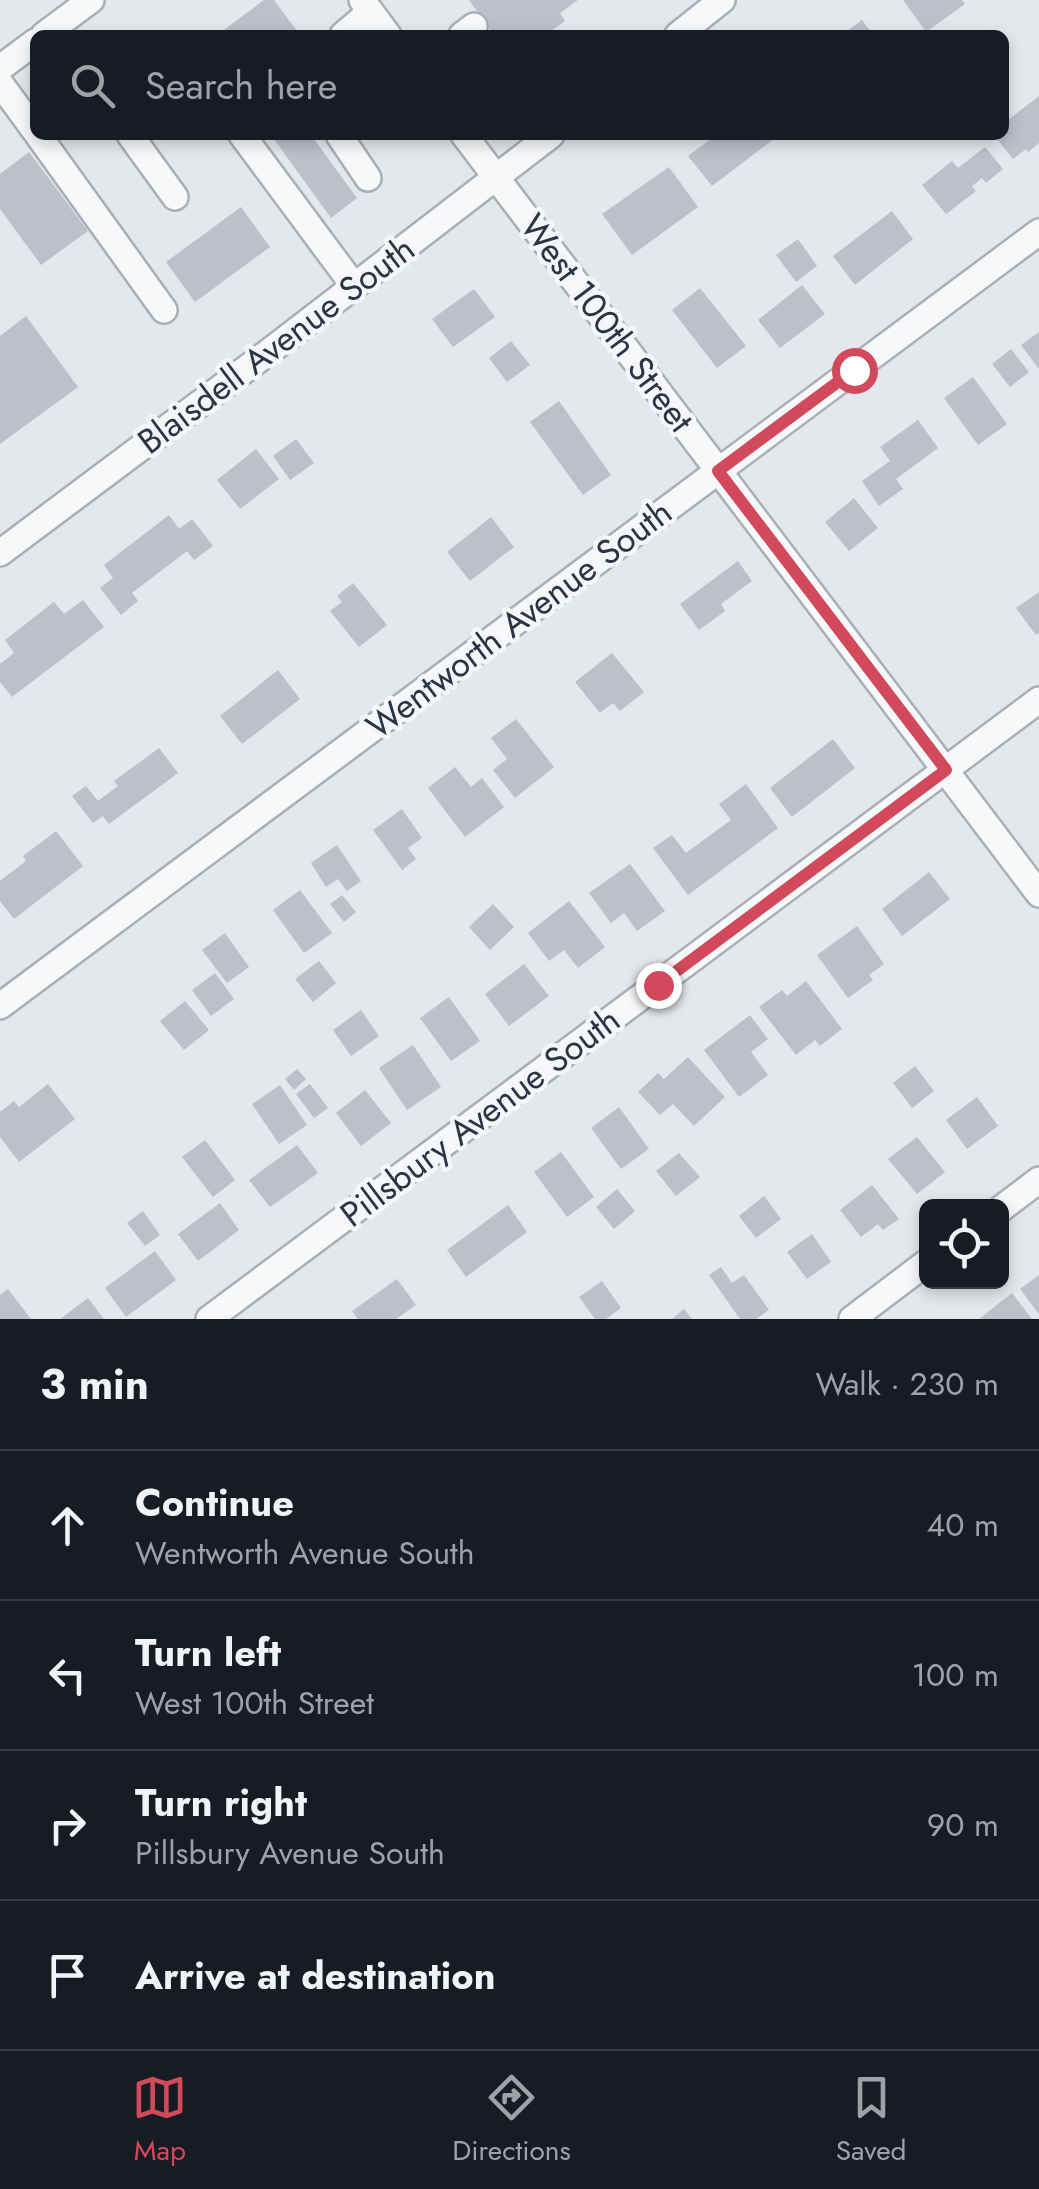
<!DOCTYPE html>
<meta charset="utf-8">
<style>
:root{--surface:#171b24;--page:#242831;--text:#f1f3f6;--muted:#9ea1a6;--line:#363941;--accent:#d1495b}
body{margin:0;font-family:Jost,sans-serif;background:var(--page);color:var(--text)}
.controls{position:absolute;right:30px;bottom:30px;display:grid;overflow:hidden;border-radius:15px;box-shadow:0 5px 15px #0003}
.controls button{width:90px;height:90px;display:grid;place-items:center;padding:0;border:0;border-bottom:2px solid var(--line);background:var(--surface);color:var(--text);font:50px sans-serif}
.stop{position:absolute;width:30px;height:30px;margin:-22px;border:8px solid #d1495b;border-radius:50%;background:#fff}
.stop.end{background:#d1495b;border-color:#fff;box-shadow:0 2px 10px #0008}
.list{margin:0;padding:0;list-style:none}
h2{display:flex;justify-content:space-between;align-items:center;height:130px;margin:0;padding:0 40px;font-size:42px}
h2 small{font-size:32px;font-weight:400;color:var(--muted)}
.list li{display:grid;grid-template-columns:65px 1fr auto;gap:30px;align-items:center;box-sizing:border-box;height:150px;padding:0 40px;border-top:2px solid var(--line)}
.list b{display:block;font-size:38px;white-space:nowrap}
.list p{margin:0;font-size:32px;white-space:nowrap;color:var(--muted)}
.list em{font-size:32px;font-style:normal;color:var(--muted)}
.icon{flex:none;width:55px;height:55px;fill:none;stroke:currentColor;stroke-width:2;stroke-linecap:round;stroke-linejoin:round}
.map{position:relative;flex:none;width:1039px;height:1319px;overflow:hidden}
.search{position:absolute;background:var(--surface);box-shadow:0 5px 15px #0003;left:30px;right:30px;top:30px;height:110px;display:flex;align-items:center;gap:25px;box-sizing:border-box;padding:0 35px;border-radius:15px;color:var(--muted);font-size:38px}
.sheet{height:730px;background:var(--surface)}
nav{display:flex;justify-content:space-around;align-items:center;box-sizing:border-box;height:140px;border-top:2px solid var(--line);background:var(--surface);font-size:28px;color:var(--muted)}
nav a{display:grid;justify-items:center;gap:5px}
nav .on{color:var(--accent)}
.map>svg:first-child{display:block}
</style>
<div class="map">
<svg width="1039" height="1319" viewBox="0 0 1039 1319">
<rect width="100%" height="100%" fill="#e4e7ec"/>
<path fill="#bbc0ca" d="M264,0H274L300,35H217Z
M469,0H578L560,13L565,21L545,35H494Z
M903,0H962L965,4L926,32Z
M862,20L873,35H842Z
M1039,96V143L1028,152L1026,149L1013,159L994,135H1004V123Z
M271,135H311L357,198L331,218Z
M716,135H779L712,186L688,156Z
M985,147L1003,169L986,183L982,178L972,186L976,191L946,214L922,185L952,161L958,168Z
M29,152L88,231L41,265L0,209V174Z
M669,167L698,207L632,255L602,214Z
M241,207L270,247L195,302L166,262Z
M892,211L913,239L855,285L833,256Z
M798,239L817,266L796,282L776,255Z
M802,285L825,314L780,348L758,320Z
M700,288L746,346L717,368L672,310Z
M474,289L495,317L453,347L432,319Z
M26,316L78,387L0,444V336Z
M1039,332V369L1021,345Z
M511,341L530,365L507,382L489,358Z
M1011,349L1029,372L1010,387L992,364Z
M973,377L1007,424L978,445L944,398Z
M559,401L611,475L583,495L530,422Z
M918,420L938,448L896,479L903,489L879,506L862,481L890,461L880,447Z
M296,439L314,463L290,480L273,456Z
M256,449L279,479L240,509L217,480Z
M854,498L878,528L849,551L825,522Z
M169,515L179,529L192,519L213,546L194,560L187,551L132,593L138,601L121,615L100,588L113,578L104,565Z
M491,517L514,547L470,581L447,552Z
M738,561L752,581L721,604L725,611L699,630L680,604Z
M353,583L387,625L359,647L330,611L342,602L337,596Z
M1039,592V633L1036,635L1016,608Z
M83,600L104,627L12,697L0,682V664L14,653L5,640L54,602L64,614Z
M612,653L644,692L620,711L613,703L600,713L575,682Z
M278,670L300,699L242,744L220,716Z
M516,719L554,767L515,798L493,770L507,759L491,738Z
M833,739L855,768L792,817L770,788Z
M159,748L178,773L109,824L103,816L93,823L72,796L86,786L98,801L118,786L114,781Z
M455,767L471,787L482,778L504,807L465,837L428,788Z
M746,784L778,828L688,895L653,848L672,835L686,853L731,820L719,804Z
M402,809L422,838L408,848L416,859L402,870L373,830Z
M56,831L83,866L14,919L0,901V881L26,861L23,856Z
M337,845L361,881L347,891L338,879L326,887L311,863Z
M630,864L665,911L637,931L624,913L611,923L589,893Z
M929,872L950,899L902,936L882,909Z
M300,890L332,933L304,953L273,910Z
M342,895L356,912L344,922L330,904Z
M569,901L605,947L578,968L564,950L549,961L528,933Z
M493,904L514,927L490,950L469,927Z
M857,926L884,964L869,975L873,980L848,998L817,955Z
M225,933L249,967L227,983L202,950Z
M319,961L336,983L313,1002L295,979Z
M524,964L549,996L509,1026L485,994Z
M215,973L234,999L211,1016L192,990Z
M806,981L842,1029L820,1046L815,1040L796,1055L759,1007L782,990L787,996Z
M449,997L480,1041L451,1061L420,1018Z
M185,1001L209,1030L184,1050L160,1021Z
M361,1010L379,1036L351,1056L333,1030Z
M750,1015L768,1039L751,1052L768,1075L739,1097L704,1050Z
M413,1045L441,1087L407,1110L379,1068Z
M688,1057L725,1097L694,1126L673,1104L660,1115L638,1092L658,1073L664,1079Z
M915,1066L934,1091L912,1108L893,1083Z
M297,1069L306,1079L294,1090L285,1079Z
M48,1084L75,1119L19,1162L0,1137V1112L14,1101L19,1107Z
M310,1084L328,1108L314,1118L296,1094Z
M280,1085L307,1125L279,1144L252,1104Z
M365,1090L391,1123L361,1146L336,1113Z
M977,1097L998,1126L967,1149L946,1120Z
M619,1107L649,1149L621,1169L591,1128Z
M917,1137L945,1172L917,1194L888,1159Z
M205,1140L235,1180L213,1197L182,1157Z
M297,1145L318,1173L270,1207L249,1180Z
M561,1152L594,1197L567,1217L534,1172Z
M679,1153L700,1177L676,1196L656,1171Z
M872,1185L899,1219L883,1230L878,1224L861,1237L840,1210Z
M617,1189L635,1211L614,1229L596,1207Z
M764,1196L781,1219L756,1238L739,1216Z
M220,1203L239,1230L198,1261L178,1234Z
M508,1205L527,1232L466,1277L447,1250Z
M143,1211L160,1235L145,1246L127,1223Z
M812,1234L831,1262L807,1279L787,1252Z
M155,1251L176,1280L126,1317L105,1288Z
M721,1267L732,1283L744,1275L769,1310L756,1319H740L709,1275Z
M1039,1275V1314L1020,1289Z
M397,1279L416,1305L396,1319H358L352,1311Z
M602,1281L621,1308L606,1319H595L579,1297Z
M8,1289L31,1319H0V1295Z
M1012,1293L1032,1319H979Z
M88,1298L104,1319H60Z
M684,1309L692,1319H672Z"/>
<g fill="none" stroke-linecap="round" stroke-linejoin="round">
<defs>
<path id="minor" d="M362,0L388,35
M44,35L91,0
M343,35L370,12
M462,35L474,26
M678,35L722,0
M0,68L35,42
M0,83L35,131
M38,135L164,310
M130,135L175,197
M242,135L354,286
M339,135L368,178
M464,135L1039,894
M0,553L266,354L551,135
M0,1006L1039,232
M1002,1208L1039,1180
M209,1319L1039,700
M852,1319L926,1263"/>
</defs>
<use href="#minor" stroke="#a9aeb7" stroke-width="30"/>
<use href="#minor" stroke="#f7f8fa" stroke-width="25"/>
</g>
<g fill="none" stroke-linecap="round" stroke-linejoin="round">
<path stroke="#d1495b" stroke-width="12" d="M658,985L946,770L718,471L854,370"/>
</g>
<g text-anchor="middle" stroke-width="9" stroke-linejoin="round" paint-order="stroke">
<g font-size="35" fill="#2b3445" stroke="#f4f6f9">
<text transform="translate(607 323) rotate(53)" y="12">West 100th Street</text>
<text transform="translate(276 345) rotate(-37)" y="12">Blaisdell Avenue South</text>
<text transform="translate(519 619) rotate(-37)" y="12">Wentworth Avenue South</text>
<text transform="translate(480 1117) rotate(-37)" y="12">Pillsbury Avenue South</text>
</g>
</g>
</svg>
<div class="controls">
<button><svg class="icon" aria-label="locate" viewBox="0 0 24 24"><circle cx="12" cy="12" r="6"/><path d="M12 2v4M12 18v4M2 12h4M18 12h4"/></svg></button>
</div>
<div class="stop" style="left:854px;top:370px"></div>
<div class="stop end" style="left:658px;top:985px"></div>
<div class="search"><svg class="icon" aria-label="search" viewBox="0 0 24 24"><circle cx="10" cy="10" r="6"/><path d="M15 15l6 6"/></svg>Search here</div>
</div>
<section class="sheet">
<h2>3 min<small>Walk · 230 m</small></h2>
<ul class="list">
<li><svg class="icon" aria-label="ahead" viewBox="0 0 24 24"><path d="M12 20V5M6 11l6-6 6 6"/></svg><div><b>Continue</b><p>Wentworth Avenue South</p></div><em>40 m</em></li>
<li><svg class="icon" aria-label="left" viewBox="0 0 24 24"><path d="M17 20v-9H6M10 6l-5 5 5 5"/></svg><div><b>Turn left</b><p>West 100th Street</p></div><em>100 m</em></li>
<li><svg class="icon" aria-label="right" viewBox="0 0 24 24"><path d="M7 20v-9h11M14 6l5 5-5 5"/></svg><div><b>Turn right</b><p>Pillsbury Avenue South</p></div><em>90 m</em></li>
<li><svg class="icon" aria-label="arrive" viewBox="0 0 24 24"><path d="M6 21V4h12l-3 4 3 4H6"/></svg><div><b>Arrive at destination</b></div></li>
</ul>
</section>
<nav>
<a class="on"><svg class="icon" aria-label="map" viewBox="0 0 24 24"><path d="M3 6l6-2 6 2 6-2v14l-6 2-6-2-6 2zM9 4v14M15 6v14"/></svg>Map</a>
<a><svg class="icon" aria-label="directions" viewBox="0 0 24 24"><path d="M12 3l9 9-9 9-9-9zM9 14v-3h6M13 9l2 2-2 2"/></svg>Directions</a>
<a><svg class="icon" aria-label="saved" viewBox="0 0 24 24"><path d="M7 4h10v16l-5-4-5 4z"/></svg>Saved</a>
</nav>
